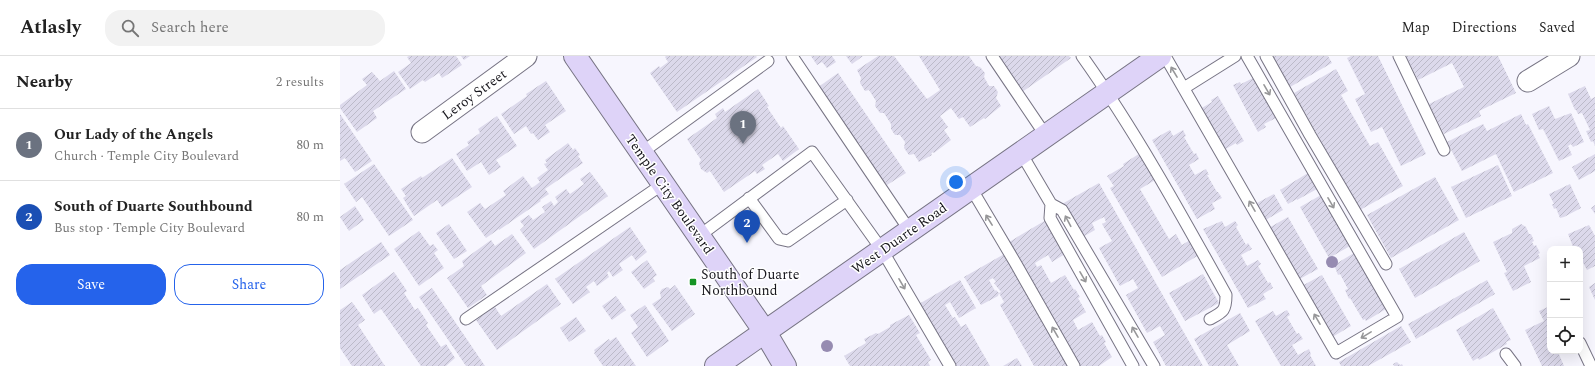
<!DOCTYPE html>
<meta charset="utf-8">
<style>
:root{--surface:#fff;--page:#f2f2f2;--text:#222;--muted:#767676;--line:#e0e0e0;--accent:#2563eb}
body{margin:0;font-family:Spectral,serif;background:var(--page);color:var(--text)}
.controls{position:absolute;right:12px;bottom:12px;display:grid;overflow:hidden;border-radius:8px;box-shadow:0 4px 16px #0002}
.controls button{width:36px;height:36px;display:grid;place-items:center;padding:0;border:0;border-bottom:1px solid var(--line);background:var(--surface);color:var(--text);font:20px sans-serif}
.you{position:absolute;left:616px;top:126px;width:14px;height:14px;margin:-10px;border:3px solid #fff;border-radius:50%;background:#1a73e8;box-shadow:0 0 0 6px #1a73e833}
.badge{display:grid;place-items:center;width:26px;height:26px;border-radius:50%;background:var(--accent);color:#fff;font-size:13px;font-weight:700}
.pin{position:absolute;translate:-50% -33px;filter:drop-shadow(0 1px 2px #0008)}
.pin::after{content:'';position:absolute;top:21px;width:14px;height:12px;background:inherit;clip-path:polygon(0 0,100% 0,50% 100%)}
.list{margin:0;padding:0;list-style:none}
h2{display:flex;justify-content:space-between;align-items:center;height:52px;margin:0;padding:0 16px;font-size:17px}
h2 small{font-size:13px;font-weight:400;color:var(--muted)}
.list li{display:grid;grid-template-columns:26px 1fr auto;gap:12px;align-items:center;box-sizing:border-box;height:72px;padding:0 16px;border-top:1px solid var(--line)}
.list b{display:block;font-size:15px;white-space:nowrap}
.list p{margin:0;font-size:13px;white-space:nowrap;color:var(--muted)}
.list em{font-size:13px;font-style:normal;color:var(--muted)}
.actions{display:flex;gap:8px;padding:12px 16px}
.actions a{flex:1;padding:9px 0;border:1px solid var(--accent);border-radius:16px;text-align:center;font-size:14px;color:var(--accent)}
.actions .main{background:var(--accent);color:#fff}
.icon{flex:none;width:22px;height:22px;fill:none;stroke:currentColor;stroke-width:2;stroke-linecap:round;stroke-linejoin:round}
.map{position:relative;flex:none;width:1255px;height:310px;overflow:hidden}
header{display:flex;align-items:center;gap:24px;box-sizing:border-box;height:56px;padding:0 20px;background:var(--surface);border-bottom:1px solid var(--line)}
header strong{font-size:19px}
nav{display:flex;gap:22px;margin-inline-start:auto;font-size:14px}
.search{width:280px;height:36px;background:var(--page);display:flex;align-items:center;gap:10px;box-sizing:border-box;padding:0 14px;border-radius:16px;color:var(--muted);font-size:15px}
main{display:flex}
aside{flex:1;background:var(--surface)}
.map>svg:first-child{display:block}
</style>
<header>
<strong>Atlasly</strong>
<div class="search"><svg class="icon" aria-label="search" viewBox="0 0 24 24"><circle cx="10" cy="10" r="6"/><path d="M15 15l6 6"/></svg>Search here</div>
<nav><a>Map</a><a>Directions</a><a>Saved</a></nav>
</header>
<main>
<aside>
<h2>Nearby<small>2 results</small></h2>
<ul class="list">
<li><span class="badge" style="background:#6b7280">1</span><div><b>Our Lady of the Angels</b><p>Church · Temple City Boulevard</p></div><em>80 m</em></li>
<li><span class="badge" style="background:#1a4fb4">2</span><div><b>South of Duarte Southbound</b><p>Bus stop · Temple City Boulevard</p></div><em>80 m</em></li>
</ul>
<div class="actions"><a class="main">Save</a><a>Share</a></div>
</aside>
<div class="map">
<svg width="1255" height="310" viewBox="0 0 1255 310">
<defs>
<pattern id="building-hatch" width="6" height="6" patternUnits="userSpaceOnUse"><rect width="6" height="6" fill="#dcd9eb"/><path d="M-1 1l2-2M0 6l6-6M5 7l2-2" fill="none" stroke="#bcbac9"/></pattern>
</defs>
<rect width="100%" height="100%" fill="#f7f6fe"/>
<path fill="url(#building-hatch)" d="M69,0H116L122,9L102,22L99,17L85,26L83,24L70,33L58,16L71,7L67,1Z
M121,0H130L124,4Z
M326,0H416L417,1L337,56L310,17L319,10L320,12L328,6L325,1Z
M471,0H492L496,6L487,12L482,6L477,9Z
M506,0H523L512,8Z
M538,0H554L587,43L600,34L579,0H629L636,10L640,11L645,17L644,21L649,30H654L658,36L656,42L661,50L645,63L644,62L630,71L623,61L619,63L611,52L600,60L608,71L604,74L611,84L594,97L593,96L591,98L592,99L579,106L574,98L569,99L564,92L565,86L560,79H555L551,73V68L544,57H540L535,50L536,45L529,34L525,35L520,27L521,22L517,14Z
M658,0H729L731,2L682,36Z
M933,0H988L992,7L950,31Z
M1011,0H1038L1086,98L1061,110L1042,71L1031,76L1015,43L1025,38L1007,2Z
M1066,0H1158L1176,37L1139,55L1141,60L1104,78L1089,48L1124,31L1112,7L1078,24Z
M996,13L1008,35L1001,39L1030,90L1038,86L1063,130L1020,154L954,37Z
M54,15L66,33L33,55L37,62L17,76L0,52V49L27,29L22,23L32,16L40,25Z
M498,17L566,117L547,129L545,126L543,128L518,92L521,90L519,87L516,89L492,54L495,52L492,49L490,51L477,32Z
M913,22L936,62L924,68L926,71L918,76L893,29L900,26L901,28Z
M206,25L226,55L205,69L210,76L198,84L193,77L191,78L186,70L174,78L161,58L187,40L186,38Z
M1245,30L1251,43L1255,41V90L1253,85L1251,86L1246,75L1250,74L1242,57L1238,58L1236,54H1235L1228,38Z
M418,33L429,50L427,51L441,72L443,70L459,93L443,105L438,98L422,109L425,113L417,118L415,115L384,136L370,115L367,117L361,113L359,107L361,104L347,83L377,62L375,58L383,52L385,56Z
M878,40L904,85L897,89L896,87L884,94L860,53L872,46L871,44Z
M1209,50L1215,63L1231,57L1244,86L1233,91L1231,88L1228,90L1232,99L1219,105L1203,73L1199,74L1192,58Z
M0,58L32,105L15,116L5,102L0,105Z
M1181,58L1186,69L1188,68L1213,117L1174,136L1156,98L1122,115L1107,86L1143,68L1147,75Z
M157,60L177,90L156,104L161,111L149,119L141,106L127,115L116,98L129,89L127,86L140,77L138,73Z
M830,74L833,80L843,74L846,80L844,81L854,98L856,97L859,103L849,109L855,119L866,113L869,119H867L877,136H878L882,142L872,147L875,153L857,163L812,84Z
M228,87L233,94L235,92L240,99L238,100L243,107L205,133L209,138L200,144L201,145L159,174V173L146,182L127,156L140,147L145,153L166,139L163,135L183,120L192,132L200,126L197,122L208,114L204,108L207,107L205,104Z
M802,96L817,123L800,133L829,183L836,178L842,189L850,184L859,199L822,221L770,132L774,130L767,120L784,110L783,108Z
M1255,98V115L1239,124L1232,111Z
M112,102L132,131L102,151L97,144L74,160L63,142L66,140L61,133L81,120L82,122Z
M34,108L73,164L49,180L22,141L16,146L4,128Z
M1158,109L1172,140L1126,162L1111,131Z
M250,116L268,140L194,193L180,174L184,170L180,165L189,159L193,164L205,156L202,151L211,145L214,150L218,146L215,141L226,133L230,138L244,128L240,123Z
M968,117L977,133L957,144V143L948,148L940,134Z
M1095,121L1119,164L1051,202L1027,159Z
M759,127L863,310H826L813,286L825,279L820,270L807,277L786,239L798,232L793,223L780,230L759,192L772,185L762,168L766,166L764,161L752,167L755,174L741,182L722,148Z
M1230,128L1241,152L1224,161L1220,162L1216,152L1214,153L1212,148H1214L1209,138Z
M934,138L943,154L924,165L915,148Z
M981,139L1010,190L989,202L960,151Z
M1255,149V158L1251,152Z
M15,150L24,164L9,175L0,161Z
M948,161L978,213L956,225L927,173Z
M706,164L725,198L712,206L708,199L695,207L697,211L701,209L711,227L725,219L734,234L735,233L740,241L738,242L746,256L733,264L738,274L752,266L760,280L762,279L766,286L764,287L772,301L759,310H740L669,186Z
M882,165L885,171L895,165L898,169L896,171L906,189L908,187L912,193L901,199L907,210L918,204L921,208L918,210L928,227L930,226L933,232L923,238L926,243L908,252L863,173Z
M109,168L127,195L114,203L96,177Z
M1181,168L1186,171L1189,178H1191L1194,185L1192,186L1194,190L1196,189L1200,197L1198,198L1200,202L1184,210L1191,226L1173,235L1164,217L1167,216L1153,186L1172,177V173Z
M1249,169L1255,180V210L1247,214L1240,201V193H1234L1228,178Z
M290,171L307,196L296,205L292,199L279,208L283,214L273,221L269,215L267,217L269,221L257,230L254,225L246,231L250,236L233,248L215,223Z
M79,175L90,190L93,188L98,194L94,197L104,212L79,230L54,193Z
M1124,176L1140,205L1075,242L1059,213Z
M172,178L186,197L141,230L147,239L128,252L107,222L124,210L122,205L151,184L155,190Z
M41,186L50,199L0,233V214Z
M666,197L730,310H694L660,249L664,246L659,237L661,236L654,227L656,226L653,222L649,224L655,235L656,234L659,237L658,240L641,249L624,221Z
M1014,197L1022,212L1023,211L1025,214L1024,215L1046,253L1026,265L1025,263L1023,264L1010,242L1009,243L1005,234L1008,233L1000,218L998,219L994,209Z
M307,204L317,219L313,222L315,225L304,233L291,216Z
M54,216L67,235L64,237L75,254L78,252L88,267L86,269L101,291L106,288L115,302L106,310H81L41,253L34,258L22,239Z
M863,218L879,247L845,265L829,237Z
M982,219L1011,270L989,283L960,231Z
M620,224L636,252L619,262L610,246L605,249L613,262L615,261L621,271L626,268L650,310H614L579,248Z
M1147,224L1155,238L1076,283L1068,268Z
M1255,227V244L1249,231Z
M207,228L221,248L157,294L136,264L155,251L161,260Z
M335,229L355,258L332,275L312,248L321,242L320,236L322,233L328,231L330,233Z
M92,232L145,310H126L79,241Z
M276,240L286,254L272,264L262,250Z
M12,246L25,264L18,269L45,310H12L0,292V254Z
M305,249L329,285L307,301L291,277L298,271L290,259Z
M1210,250V295H1221L1218,296L1224,310H1202L1185,274L1204,265L1199,255Z
M1153,252L1171,284L1166,286L1167,288L1139,304L1138,302L1133,305L1116,274Z
M947,254L950,259L947,261L957,278L959,277L963,283L952,289L958,299L969,293L971,298L970,299L976,310H941L915,265L933,255L936,260Z
M900,257L910,275L887,289L899,310H869L854,283Z
M569,259L580,277L576,279L591,304L588,306L590,310H510L504,300L526,287L524,283L536,277L538,278L550,271V269Z
M236,261L246,275L229,286L220,272Z
M1061,270L1071,286L1028,310H1001L999,306Z
M276,281L296,310H263L254,297L255,296L254,294L269,283L270,285Z
M677,302L682,310H663Z
M1057,306L1060,309L1062,308L1063,310H1054L1053,308Z"/>
<g fill="none" stroke-linecap="round" stroke-linejoin="round">
<defs>
<path id="lane" d="M452,0L570,175
M652,0L706,80
M742,0C796,76 841,158 886,239C886,255 883,256 870,263
M825,0L996,297L1057,261L907,0
M926,0L970,79L1046,208
M1059,0L1104,94
M844,32L895,0
M301,97L428,5
M681,97L711,148L722,154L814,310
M631,132L676,208L734,310
M409,142L439,183L448,185L507,144
M711,148L710,162L793,310
M359,180L472,96L542,194L610,310
M126,263L323,128
M1240,287L1251,310
M1166,298L1175,310"/>
<path id="street" d="M1188,25L1229,0
M82,76L186,0"/>
<path id="secondary" d="M235,0L425,276L445,310
M376,310L820,0"/>
</defs>
<use href="#lane" stroke="#777484" stroke-width="13"/>
<use href="#street" stroke="#777484" stroke-width="23"/>
<use href="#secondary" stroke="#777484" stroke-width="24"/>
<use href="#lane" stroke="#fff" stroke-width="11"/>
<use href="#street" stroke="#fff" stroke-width="21"/>
<use href="#secondary" stroke="#ded3f8" stroke-width="22"/>
</g>
<g fill="#968bb1">
<circle cx="992" cy="206" r="6"/>
<circle cx="487" cy="290" r="6"/>
</g>
<defs><path id="oneway-shaft" d="M-6 0H5M1.5-3L5.5 0L1.5 3" fill="none" stroke-width="1.6" stroke-linecap="round" stroke-linejoin="round"/></defs>
<g stroke="#979799">
<use href="#oneway-shaft" transform="translate(834 16) rotate(-121)"/>
<use href="#oneway-shaft" transform="translate(927 34) rotate(60)"/>
<use href="#oneway-shaft" transform="translate(991 147) rotate(60)"/>
<use href="#oneway-shaft" transform="translate(912 150) rotate(-120)"/>
<use href="#oneway-shaft" transform="translate(649 164) rotate(-122)"/>
<use href="#oneway-shaft" transform="translate(728 165) rotate(-118)"/>
<use href="#oneway-shaft" transform="translate(743 221) rotate(60)"/>
<use href="#oneway-shaft" transform="translate(562 228) rotate(60)"/>
<use href="#oneway-shaft" transform="translate(977 263) rotate(-120)"/>
<use href="#oneway-shaft" transform="translate(715 276) rotate(-120)"/>
<use href="#oneway-shaft" transform="translate(795 276) rotate(-120)"/>
<use href="#oneway-shaft" transform="translate(1026 279) rotate(149)"/>
</g>
<rect fill="#159425" stroke="#fff" stroke-width="1.5" x="349" y="222" width="8" height="8" rx="2"/>
<g text-anchor="middle" stroke-width="3" stroke-linejoin="round" paint-order="stroke">
<g font-size="14" fill="#18171d" stroke="#fff">
<text transform="translate(134 38) rotate(-36)" y="5">Leroy Street</text>
<text transform="translate(330 138) rotate(55)" y="5">Temple City Boulevard</text>
<text transform="translate(559 182) rotate(-35)" y="5">West Duarte Road</text>
</g>
<g font-size="14" fill="#18171d" stroke="#fff" text-anchor="start">
<text x="361" y="223">South of Duarte<tspan x="361" dy="16">Northbound</tspan></text>
</g>
</g>
</svg>
<div class="controls">
<button>+</button>
<button>−</button>
<button><svg class="icon" aria-label="locate" viewBox="0 0 24 24"><circle cx="12" cy="12" r="6"/><path d="M12 2v4M12 18v4M2 12h4M18 12h4"/></svg></button>
</div>
<div class="you"></div>
<div class="pin badge" style="left:403px;top:88px;background:#6b7280">1</div>
<div class="pin badge" style="left:407px;top:187px;background:#1a4fb4">2</div>
</div>
</main>
